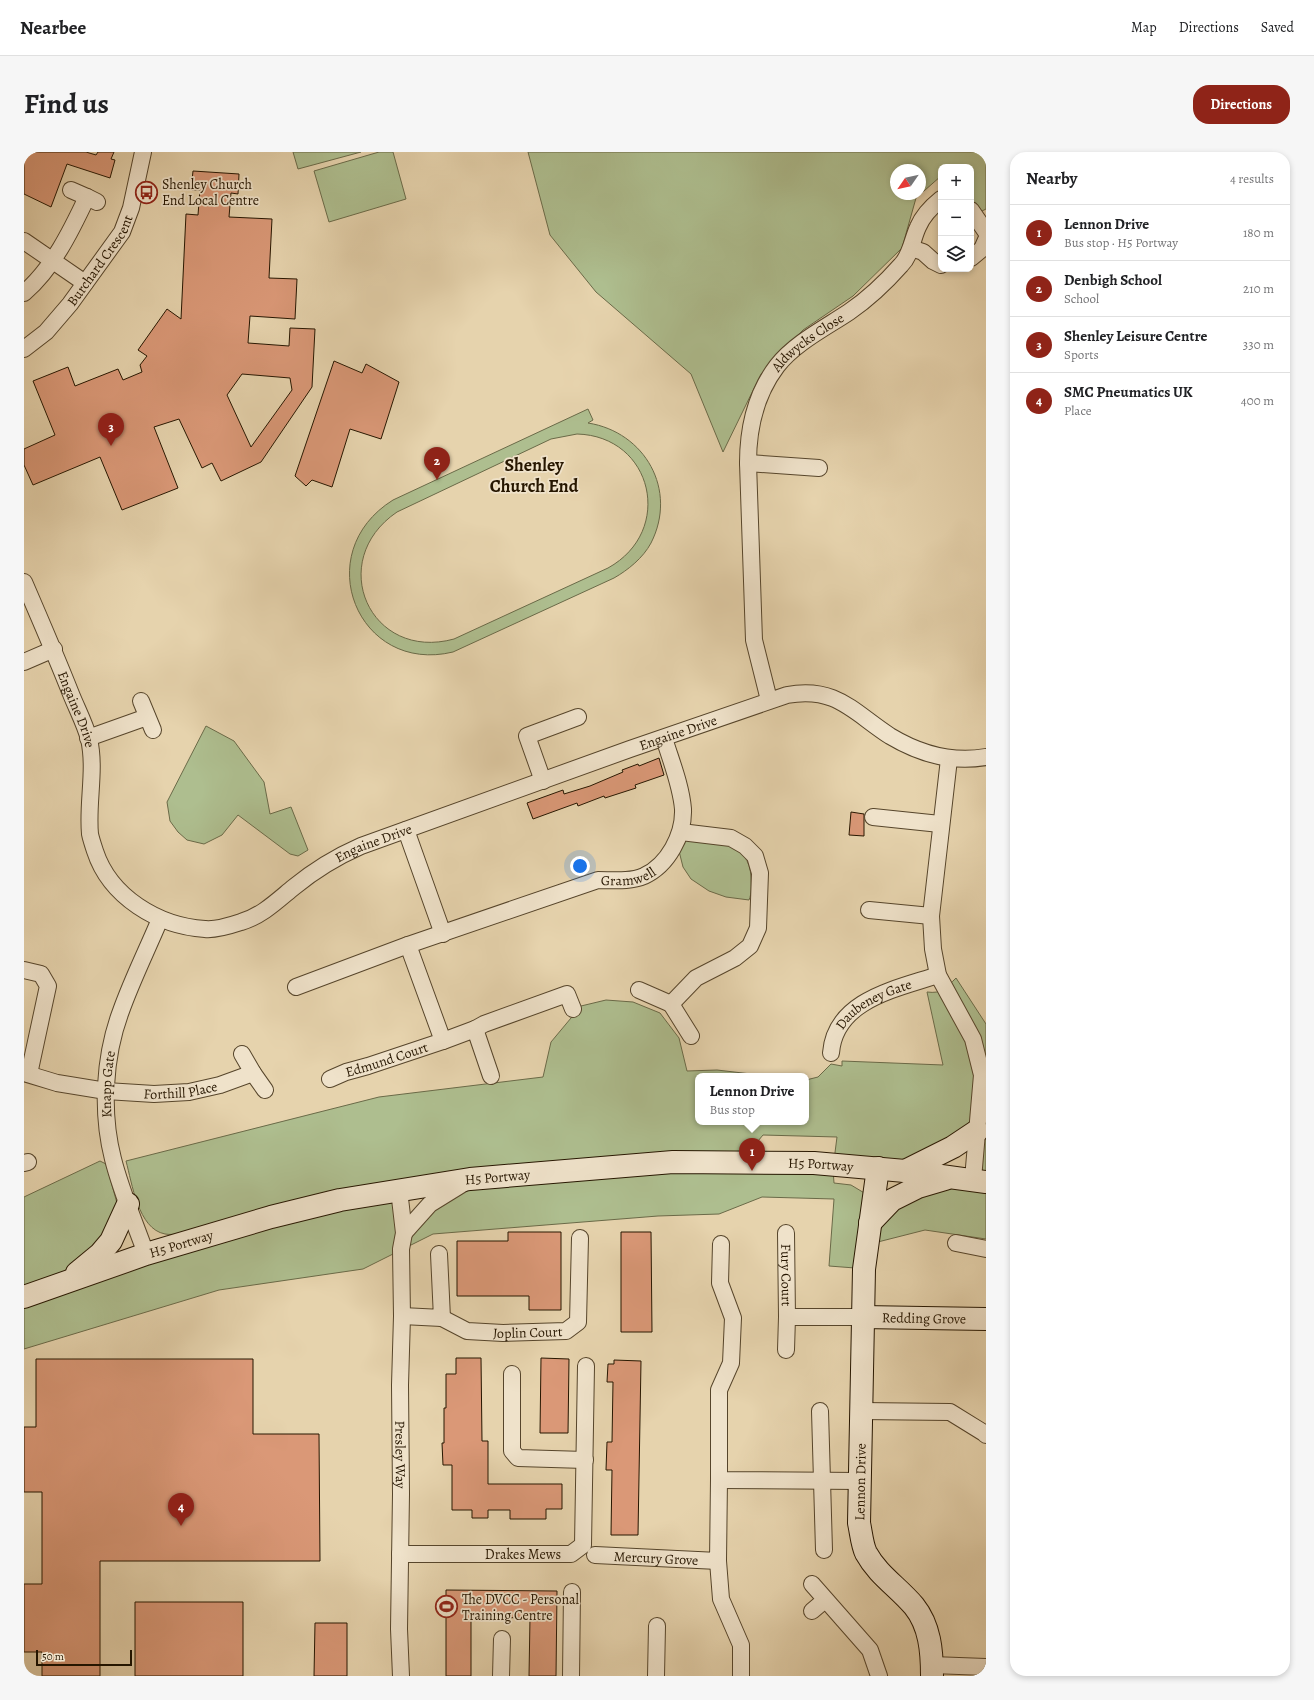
<!DOCTYPE html>
<meta charset="utf-8">
<style>
:root{--surface:#fff;--page:#f6f6f6;--text:#202124;--muted:#757577;--line:#e0e0e0;--accent:#8f2418}
body{margin:0;font-family:Alegreya,serif;background:var(--page);color:var(--text)}
.controls{position:absolute;right:12px;top:12px;display:grid;overflow:hidden;border-radius:8px;box-shadow:0 2px 6px #0003}
.controls button{width:36px;height:36px;display:grid;place-items:center;padding:0;border:0;border-bottom:1px solid var(--line);background:var(--surface);color:var(--text);font:20px sans-serif}
.compass{position:absolute;left:866px;top:12px;width:36px;height:36px;border-radius:50%;background:var(--surface);box-shadow:0 2px 6px #0003;rotate:236deg}
.scale{position:absolute;left:12px;bottom:10px;width:96px;box-sizing:border-box;padding-left:4px;border:2px solid #261600;border-top:0;font-size:11px;line-height:14px;white-space:nowrap;color:#261600;-webkit-text-stroke:3px #efe2ca;paint-order:stroke}
.you{position:absolute;left:556px;top:714px;width:14px;height:14px;margin:-10px;border:3px solid #fff;border-radius:50%;background:#1a73e8;box-shadow:0 0 0 6px #1a73e833}
.badge{display:grid;place-items:center;width:26px;height:26px;border-radius:50%;background:var(--accent);color:#fff;font-size:13px;font-weight:700}
.pin{position:absolute;translate:-50% -33px;filter:drop-shadow(0 1px 2px #0008)}
.pin::after{content:'';position:absolute;top:21px;width:14px;height:12px;background:inherit;clip-path:polygon(0 0,100% 0,50% 100%)}
.popup{position:absolute;left:671px;top:921px;width:114px;height:52px;box-sizing:border-box;display:grid;place-content:center;border-radius:8px;background:var(--surface);filter:drop-shadow(0 1px 3px #0005);font-size:13px;white-space:nowrap;color:var(--muted)}
.popup b{font-size:15px;color:var(--text)}
.popup::after{content:'';position:absolute;left:50%;top:100%;margin-left:-8px;border:8px solid transparent;border-top-color:var(--surface)}
.list{margin:0;padding:0;list-style:none}
h2{display:flex;justify-content:space-between;align-items:center;height:52px;margin:0;padding:0 16px;font-size:17px}
h2 small{font-size:13px;font-weight:400;color:var(--muted)}
.list li{display:grid;grid-template-columns:26px 1fr auto;gap:12px;align-items:center;box-sizing:border-box;height:56px;padding:0 16px;border-top:1px solid var(--line)}
.list b{display:block;font-size:15px;white-space:nowrap}
.list p{margin:0;font-size:13px;white-space:nowrap;color:var(--muted)}
.list em{font-size:13px;font-style:normal;color:var(--muted)}
.icon{flex:none;width:22px;height:22px;fill:none;stroke:currentColor;stroke-width:2;stroke-linecap:round;stroke-linejoin:round}
.map{position:relative;flex:none;width:962px;height:1524px;overflow:hidden;border-radius:16px}
header{display:flex;align-items:center;gap:24px;box-sizing:border-box;height:56px;padding:0 20px;background:var(--surface);border-bottom:1px solid var(--line)}
header strong{font-size:19px}
nav{display:flex;gap:22px;margin-inline-start:auto;font-size:14px}
.intro{display:flex;align-items:center;justify-content:space-between;box-sizing:border-box;height:96px;padding:0 24px}
h1{margin:0;font-size:28px}
.button{padding:10px 18px;border-radius:16px;background:var(--accent);color:#fff;font-size:14px;font-weight:700}
main{display:flex;gap:24px;padding:0 24px}
aside{flex:1;background:var(--surface);border-radius:16px;box-shadow:0 2px 6px #0003}
.map>svg:first-child{display:block}
</style>
<header>
<strong>Nearbee</strong>
<nav><a>Map</a><a>Directions</a><a>Saved</a></nav>
</header>
<div class="intro"><h1>Find us</h1><a class="button">Directions</a></div>
<main>
<div class="map">
<svg width="962" height="1524" viewBox="0 0 962 1524">
<rect width="100%" height="100%" fill="#e6d3ad"/>
<filter id="stains"><feTurbulence type="fractalNoise" baseFrequency=".005" numOctaves="4"/><feColorMatrix values="0 0 0 0 .2 0 0 0 0 .09 0 0 0 0 .02 0 0 0 .5 -.17"/></filter>
<radialGradient id="worn" r=".72"><stop offset=".6" stop-color="#630" stop-opacity="0"/><stop offset="1" stop-color="#630" stop-opacity=".3"/></radialGradient>
<path fill="#aebe8f" stroke="#6a6a48" fill-rule="evenodd" d="M269,0H337L274,17Z
M355,0H369L382,47L305,70L290,19Z
M504,0H962V57L956,60L947,48V15H917V24L892,46L878,96L829,144L779,178L737,222L699,300L667,222L572,140L526,83ZM872,18H896V42H872Z
M564,257L569,268L564,271C621,280 654,338 627,391C619,406 604,418 590,426L429,500C334,523 284,401 369,348ZM553,282C629,284 651,379 584,416L430,487C346,510 301,409 373,360L527,287Z
M182,574L210,589L240,630L246,662L267,655L284,698L274,704L266,702L214,663L198,683L180,692L163,688L154,680L146,669L143,650Z
M660,686C688,689 726,688 727,726C727,734 728,741 725,748L702,745L685,739L667,727L659,715L655,699Z
M932,826L962,872V1087L901,1078L842,1093L831,1116L805,1114L810,1047L738,1045L695,1062L634,1064L409,1082L339,1117L195,1138L0,1197V1145L157,1082C152,1082 146,1083 141,1082C114,1077 108,1031 102,1009L355,945L519,925L527,890L557,854L582,848L609,850L636,861L655,886L663,919L693,918L744,924H674V970H782V928L794,925L807,912L818,914V909L919,913L903,840C918,842 922,836 932,826ZM953,980L949,1027L868,1048L842,1042L827,1033L810,1031L809,1017L909,1006ZM739,983L813,985L809,1016L733,1010L734,989ZM445,1027L380,1081L375,1038Z
M76,1009L82,1012L93,1051L85,1084L47,1116L21,1130L0,1137V1045Z"/>
<path fill="#da9877" stroke="#261600" fill-rule="evenodd" d="M4,0H62L72,3L74,0H90L87,7L91,8L86,26L43,12L27,55L0,42V9Z
M169,19L215,22L214,42L207,41L205,65L248,67L245,126L273,127L271,167L226,164L224,191L265,194L266,176L291,177L288,235L237,310L197,329L188,311L178,316L155,267L130,275L154,336L98,358L76,305L9,333L0,313V297L31,283L9,229L44,215L51,234L94,217L99,228L118,220L116,213L123,204L114,198L143,157L157,167L162,62L174,63L176,38H167ZM218,222L266,226L268,238L227,295L203,243Z
M310,209L338,221L342,212L375,230L357,287L326,277L308,335L288,328L282,334L271,324Z
M635,606L640,623L611,633L612,636L581,646L580,644L554,654L553,651L509,667L503,651L539,638L540,642L566,634L599,620L598,618L614,612L615,614Z
M827,660L840,662V684L825,683Z
M484,1080H537V1158H505V1144H433V1089H484Z
M597,1080H627L628,1180H597Z
M432,1206H457L458,1289H464V1332H538V1357H522V1367H486V1358H464V1366H448V1358H428V1313H419L418,1291H420V1256H422V1222H432Z
M517,1206L545,1207L544,1281H516Z
M12,1207H229V1282H295L296,1409H76V1524H18V1500H0V1432H18V1340H0V1275H12Z
M590,1208L617,1209L614,1383H587L588,1318H582L583,1290H588L589,1230H583L584,1212H590Z
M422,1438L533,1439L532,1524H505L506,1466L447,1465V1524H422Z
M111,1450H219V1524H111Z
M291,1471H323V1524H290Z"/>
<g fill="none" stroke-linecap="round" stroke-linejoin="round">
<defs>
<g id="street">
<path d="M47,38L63,45"/>
<path d="M947,58L962,80"/>
<path d="M0,89L61,131"/>
<path d="M887,96L899,100L909,109L917,113"/>
<path d="M947,106L958,97L962,88"/>
<path d="M0,141C29,116 47,79 63,45L73,50"/>
<path id="s1" d="M0,197L22,180L46,152L98,80L107,56L119,0"/>
<path d="M724,311L795,316"/>
<path id="s2" d="M0,430C16,467 32,504 47,542C53,557 61,572 65,587C72,618 63,651 66,682C67,687 69,693 71,699C86,745 134,774 181,777C190,778 208,773 217,770C238,764 254,748 270,735C292,717 312,705 337,694L606,597L763,543C812,534 829,560 866,584C896,602 928,611 962,605"/>
<path d="M0,510L30,497"/>
<path id="s3" d="M745,548L730,488L724,311C724,276 731,243 753,214C771,191 801,176 825,160C844,147 862,130 877,113C887,103 888,88 894,75C899,63 907,55 917,47"/>
<path d="M117,549L129,578"/>
<path d="M64,586L123,565"/>
<path d="M925,607L907,764L909,797L914,823L949,887L958,923L949,1027"/>
<path d="M519,629L503,584L554,565"/>
<path d="M849,665L916,672"/>
<path d="M382,678L419,782"/>
<path d="M845,758L907,764"/>
<path d="M0,818L17,822L24,834L5,922"/>
<path id="s4" d="M272,835L384,793L574,728C589,728 606,730 620,724C644,713 660,683 659,657C657,633 647,609 640,586"/>
<path d="M615,838L647,852L672,826L711,806L726,794L734,776L736,721L731,704L721,694L707,686L657,680"/>
<path d="M647,852L667,884"/>
<path d="M451,877L460,872L543,842L549,857"/>
<path d="M419,889L451,877L467,924"/>
<path id="s5" d="M807,901C811,848 872,837 914,823"/>
<path d="M218,902L229,921"/>
<path id="s6" d="M0,921L33,931L82,939L130,942L165,940L196,933L229,921L241,938"/>
<path id="s7" d="M306,927L322,920L344,914L419,889L384,793"/>
<path d="M0,1011L4,1010"/>
<path id="s8" d="M375,1038L380,1081L377,1097L378,1164L376,1233L377,1342L375,1477L377,1524"/>
<path d="M380,1081L406,1052L440,1031"/>
<path id="s9" d="M762,1081L763,1165H838"/>
<path d="M932,1091L962,1097"/>
<path d="M697,1092L696,1131L709,1166L707,1211L695,1238V1328L836,1329"/>
<path id="s10" d="M122,1102C111,1071 97,1039 89,1007C77,960 80,904 97,859C108,828 123,798 136,767"/>
<path d="M378,1164L418,1166L415,1102"/>
<path id="s11" d="M418,1166L443,1179L479,1181L542,1179L554,1170L556,1086"/>
<path d="M762,1198L763,1165"/>
<path d="M488,1222V1299L494,1306L561,1308"/>
<path d="M796,1259L800,1398"/>
<path d="M837,1259L926,1260L960,1281L962,1283"/>
<path id="s12" d="M376,1402H547L559,1393L562,1214"/>
<path id="s13" d="M571,1403L694,1409L695,1328"/>
<path d="M694,1409L697,1447L717,1493V1524"/>
<path d="M788,1432L846,1498L855,1524"/>
<path d="M788,1459L801,1448"/>
<path d="M908,1513L962,1515"/>
<path d="M477,1524L478,1487"/>
<path d="M547,1524L548,1440"/>
<path d="M632,1524L633,1474"/>
</g>
<g id="secondary">
<path d="M854,1016L840,1117L835,1371C837,1380 838,1393 842,1401C854,1423 874,1435 890,1454C906,1474 908,1499 908,1524"/>
<path d="M881,1019L929,995L953,979"/>
<path d="M846,1071L868,1048L894,1035L921,1027"/>
<path d="M53,1121L76,1102L87,1089L104,1052"/>
<path id="s14" d="M0,1145L122,1102L247,1065L316,1048L446,1027L649,1010L790,1011L881,1019L962,1030"/>
<path id="s15" d="M838,1165L962,1167"/>
</g>
</defs>
<use href="#street" stroke="#56452b" stroke-width="18"/>
<use href="#secondary" stroke="#261600" stroke-width="24"/>
<use href="#street" stroke="#efe2ca" stroke-width="16"/>
<use href="#secondary" stroke="#efe2ca" stroke-width="22"/>
</g>
<defs>
<symbol id="bus-ring" viewBox="-11 -11 22 22"><circle r="9.5" fill="#efe2ca" stroke="#8f2418" stroke-width="1.5"/><path d="M-5-6H5V4H4V6H2V4H-2V6H-4V4H-5ZM-3.5-4V0h7V-4ZM-3.5 1.2v1.5H-2V1.2ZM2 1.2v1.5H3.5V1.2Z" fill="#8f2418"/></symbol>
<symbol id="stadium-ring" viewBox="-11 -11 22 22"><circle r="9.5" fill="#efe2ca" stroke="#8f2418" stroke-width="1.5"/><path d="M0-5a6.5 5 0 1 0 0 10a6.5 5 0 1 0 0-10ZM-3.5-1.8h7v3.6h-7Z" fill="#8f2418"/></symbol>
</defs>
<g fill-rule="evenodd">
<use href="#bus-ring" x="110" y="28" width="25" height="25"/>
<use href="#stadium-ring" x="410" y="1442" width="25" height="25"/>
</g>
<g text-anchor="middle" stroke-width="3.5" stroke-linejoin="round" paint-order="stroke">
<g font-size="14" fill="#261600" stroke="#efe2ca" text-anchor="start">
<text x="138" y="37">Shenley Church<tspan x="138" dy="16">End Local Centre</tspan></text>
<text x="438" y="1452">The DVCC - Personal<tspan x="438" dy="16">Training Centre</tspan></text>
</g>
<g font-size="14" fill="#261600" stroke="#efe2ca">
<text dy="5" stroke="none"><textPath href="#s1" startOffset="118">Burchard Crescent</textPath></text>
<text dy="5" stroke="none"><textPath href="#s3" startOffset="381">Aldwycks Close</textPath></text>
<text dy="5" stroke="none"><textPath href="#s2" startOffset="138">Engaine Drive</textPath></text>
<text dy="5" stroke="none"><textPath href="#s2" startOffset="942">Engaine Drive</textPath></text>
<text dy="5" stroke="none"><textPath href="#s2" startOffset="618">Engaine Drive</textPath></text>
<text dy="5" stroke="none"><textPath href="#s4" startOffset="351">Gramwell</textPath></text>
<text dy="5" stroke="none"><textPath href="#s5" startOffset="70">Daubeney Gate</textPath></text>
<text dy="5" stroke="none"><textPath href="#s7" startOffset="60">Edmund Court</textPath></text>
<text dy="5" stroke="none"><textPath href="#s10" startOffset="176">Knapp Gate</textPath></text>
<text dy="5" stroke="none"><textPath href="#s6" startOffset="159">Forthill Place</textPath></text>
<text dy="5" stroke="none"><textPath href="#s14" startOffset="814">H5 Portway</textPath></text>
<text dy="5" stroke="none"><textPath href="#s14" startOffset="490">H5 Portway</textPath></text>
<text dy="5" stroke="none"><textPath href="#s14" startOffset="166">H5 Portway</textPath></text>
<text dy="5" stroke="none"><textPath href="#s9" startOffset="42">Fury Court</textPath></text>
<text dy="5" stroke="none"><textPath href="#s15" startOffset="62">Redding Grove</textPath></text>
<text dy="5" stroke="none"><textPath href="#s11" startOffset="89">Joplin Court</textPath></text>
<text dy="5" stroke="none"><textPath href="#s8" startOffset="265">Presley Way</textPath></text>
<text transform="translate(836 1330) rotate(-89)" y="5">Lennon Drive</text>
<text dy="5" stroke="none"><textPath href="#s12" startOffset="123">Drakes Mews</textPath></text>
<text dy="5" stroke="none"><textPath href="#s13" startOffset="61">Mercury Grove</textPath></text>
</g>
<g font-size="18" font-weight="bold" fill="#261600" stroke="#efe2ca">
<text x="510" y="319">Shenley<tspan x="510" dy="21">Church End</tspan></text>
</g>
</g>
<rect width="100%" height="100%" filter="url(#stains)"/>
<rect width="100%" height="100%" fill="url(#worn)"/>
</svg>
<div class="controls">
<button>+</button>
<button>−</button>
<button><svg class="icon" aria-label="layers" viewBox="0 0 24 24"><path d="M12 4l9 5-9 5-9-5zM3 14l9 5 9-5"/></svg></button>
</div>
<svg class="compass" viewBox="-18 -18 36 36"><path d="M0-13l5 13h-10z" fill="#e53935"/><path d="M0 13l5-13h-10z" fill="#757577"/></svg>
<div class="scale">50 m</div>
<div class="you"></div>
<div class="pin badge" style="left:728px;top:1019px">1</div>
<div class="popup"><b>Lennon Drive</b>Bus stop</div>
<div class="pin badge" style="left:413px;top:328px">2</div>
<div class="pin badge" style="left:87px;top:294px">3</div>
<div class="pin badge" style="left:157px;top:1374px">4</div>
</div>
<aside>
<h2>Nearby<small>4 results</small></h2>
<ul class="list">
<li><span class="badge">1</span><div><b>Lennon Drive</b><p>Bus stop · H5 Portway</p></div><em>180 m</em></li>
<li><span class="badge">2</span><div><b>Denbigh School</b><p>School</p></div><em>210 m</em></li>
<li><span class="badge">3</span><div><b>Shenley Leisure Centre</b><p>Sports</p></div><em>330 m</em></li>
<li><span class="badge">4</span><div><b>SMC Pneumatics UK</b><p>Place</p></div><em>400 m</em></li>
</ul>
</aside>
</main>
